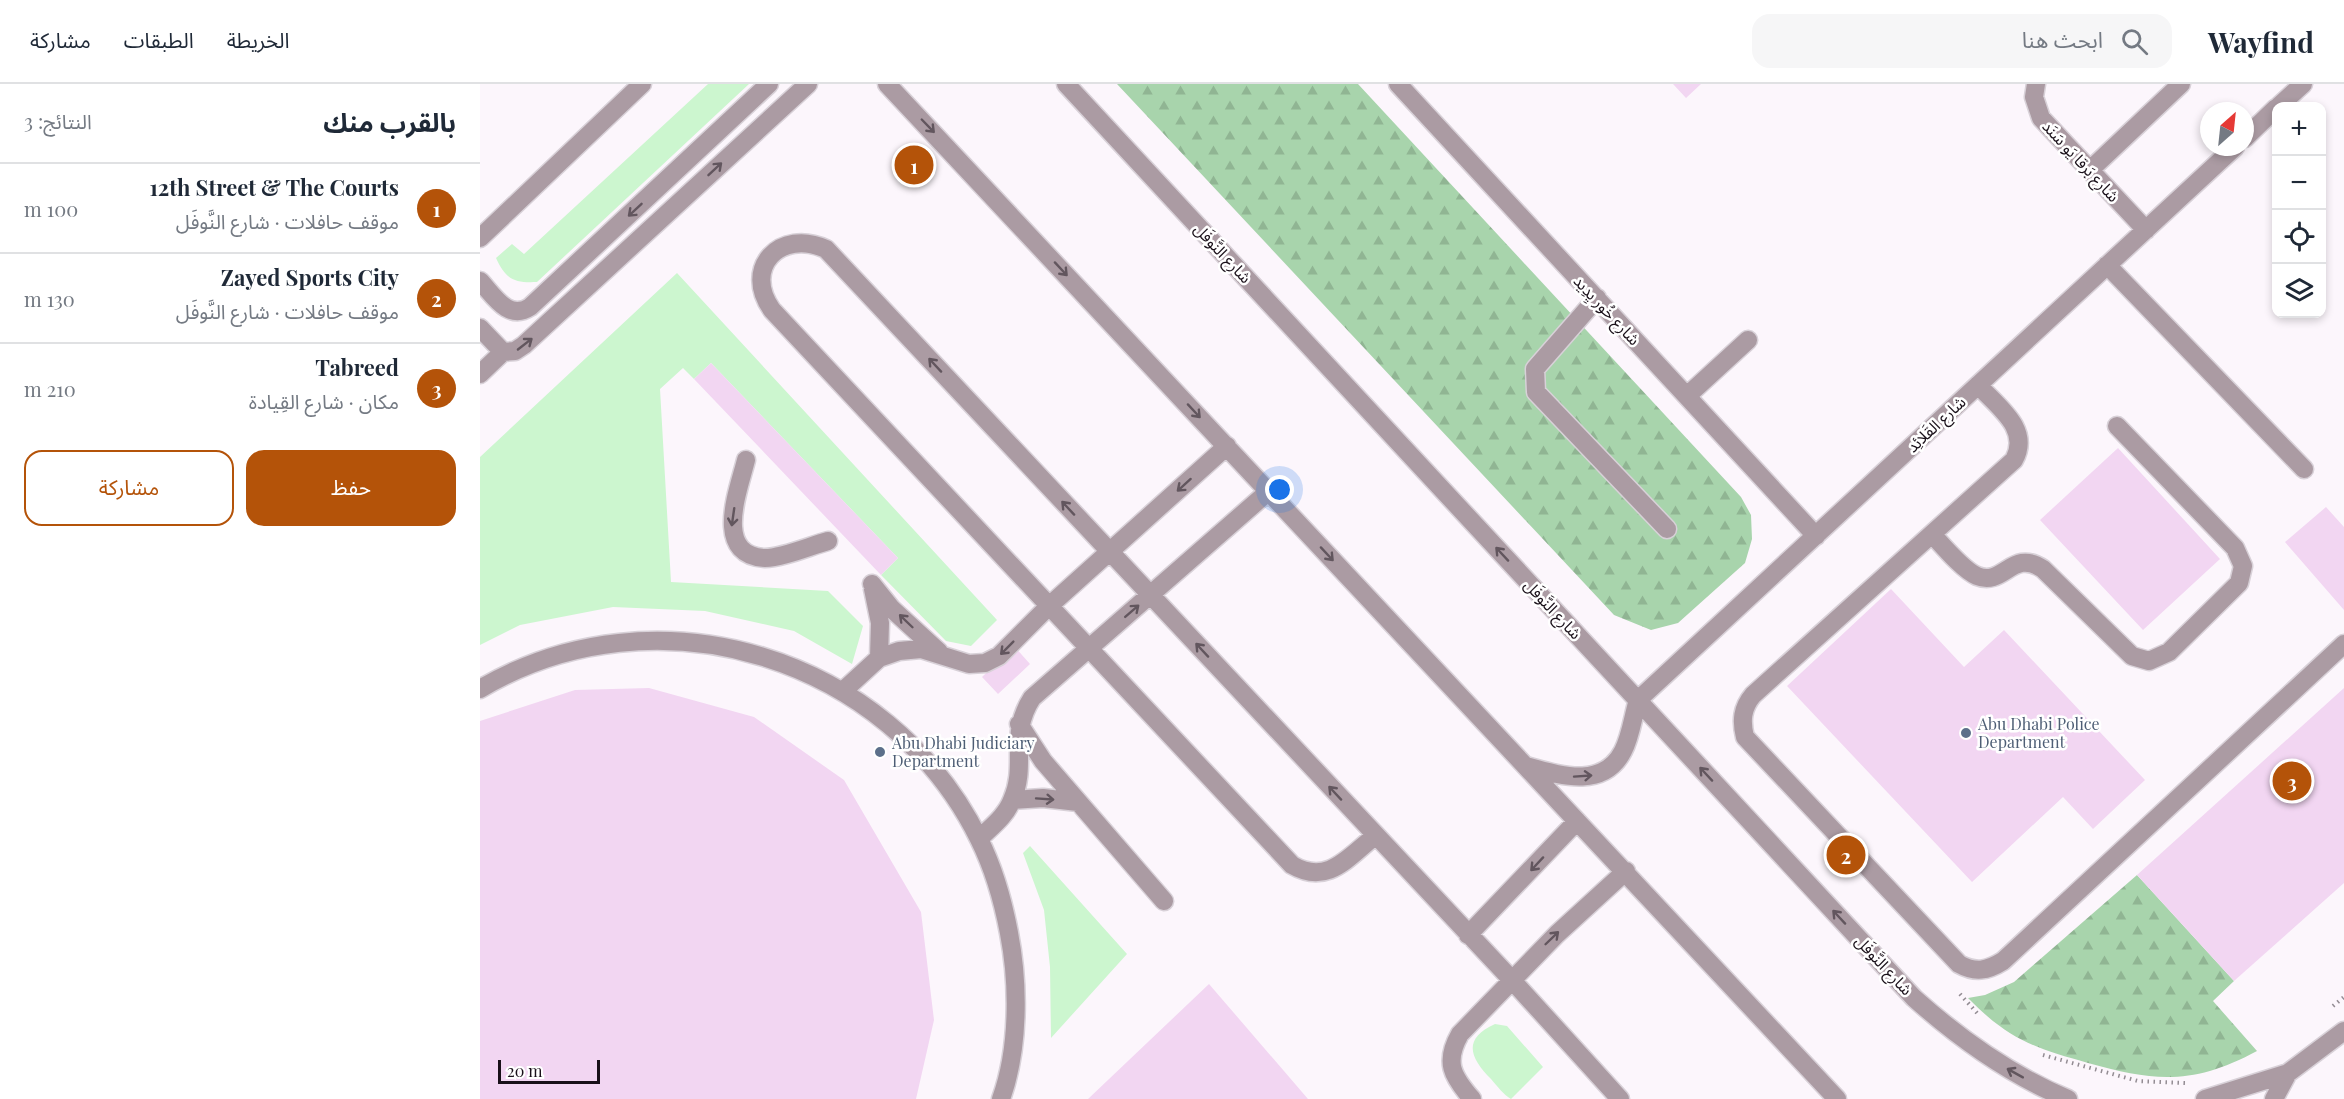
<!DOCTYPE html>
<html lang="ar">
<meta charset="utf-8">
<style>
:root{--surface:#fff;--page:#f6f6f7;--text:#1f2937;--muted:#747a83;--line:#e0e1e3;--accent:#b45309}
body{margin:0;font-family:"Playfair Display","Noto Sans Arabic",serif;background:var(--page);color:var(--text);direction:rtl}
.controls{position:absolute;right:18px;top:18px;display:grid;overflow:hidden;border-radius:12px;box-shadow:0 3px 9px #0003}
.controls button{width:54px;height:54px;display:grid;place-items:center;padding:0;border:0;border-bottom:2px solid var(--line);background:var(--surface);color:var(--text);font:30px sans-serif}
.compass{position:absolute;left:1720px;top:18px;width:54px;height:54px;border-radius:50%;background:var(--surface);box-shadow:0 3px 9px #0003;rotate:27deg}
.scale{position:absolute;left:18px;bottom:15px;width:102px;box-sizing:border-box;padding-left:6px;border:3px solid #191019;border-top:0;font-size:16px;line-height:21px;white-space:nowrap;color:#191019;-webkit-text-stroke:4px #fff;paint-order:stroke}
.you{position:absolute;left:800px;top:406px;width:21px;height:21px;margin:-15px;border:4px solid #fff;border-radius:50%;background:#1a73e8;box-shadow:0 0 0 9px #1a73e833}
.badge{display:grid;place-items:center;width:39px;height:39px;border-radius:50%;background:var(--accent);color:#fff;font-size:20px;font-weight:700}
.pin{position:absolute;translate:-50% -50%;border:3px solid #fff;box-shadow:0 2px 6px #0006}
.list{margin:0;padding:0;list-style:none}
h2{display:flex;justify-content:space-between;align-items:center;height:78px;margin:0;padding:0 24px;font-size:26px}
h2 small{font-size:20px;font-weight:400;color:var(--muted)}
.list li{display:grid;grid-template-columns:39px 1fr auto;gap:18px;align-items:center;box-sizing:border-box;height:90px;padding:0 24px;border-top:2px solid var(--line)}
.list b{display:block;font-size:22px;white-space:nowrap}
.list p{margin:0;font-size:20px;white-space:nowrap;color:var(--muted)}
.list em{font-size:20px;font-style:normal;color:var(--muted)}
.actions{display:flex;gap:12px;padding:18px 24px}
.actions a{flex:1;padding:14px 0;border:2px solid var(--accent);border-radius:18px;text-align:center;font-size:21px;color:var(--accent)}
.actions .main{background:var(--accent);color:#fff}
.icon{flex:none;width:33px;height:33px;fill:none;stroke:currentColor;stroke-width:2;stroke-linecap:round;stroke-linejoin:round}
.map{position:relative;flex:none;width:1864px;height:1015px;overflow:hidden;direction:ltr}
header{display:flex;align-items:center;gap:36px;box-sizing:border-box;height:84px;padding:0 30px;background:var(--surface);border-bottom:2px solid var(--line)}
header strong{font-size:28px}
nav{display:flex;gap:33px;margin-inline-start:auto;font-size:21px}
.search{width:420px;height:54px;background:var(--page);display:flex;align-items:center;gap:15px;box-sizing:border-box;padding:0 21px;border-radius:18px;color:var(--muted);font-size:22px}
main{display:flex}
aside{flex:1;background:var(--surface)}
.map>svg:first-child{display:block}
</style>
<header>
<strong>Wayfind</strong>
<div class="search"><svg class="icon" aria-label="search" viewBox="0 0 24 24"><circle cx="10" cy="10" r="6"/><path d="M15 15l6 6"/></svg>ابحث هنا</div>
<nav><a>الخريطة</a><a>الطبقات</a><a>مشاركة</a></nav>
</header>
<main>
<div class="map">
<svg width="1864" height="1015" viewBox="0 0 1864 1015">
<defs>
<pattern id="forest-firs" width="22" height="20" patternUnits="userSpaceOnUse" patternTransform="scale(1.5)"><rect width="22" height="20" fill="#a8d4ac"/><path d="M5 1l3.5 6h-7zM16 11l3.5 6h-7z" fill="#90b593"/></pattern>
</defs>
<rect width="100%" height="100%" fill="#fcf6fc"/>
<path fill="#ccf6cf" d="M228,0H269L57,198C35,199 26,196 16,174L32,160L44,170Z
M197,189L517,536L491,562L466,557L401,491L418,474L231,279L214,295L203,284L180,305L191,498L348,507L383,542L372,580L314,547L225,527L133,523L40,541L0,561V373Z
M550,762L647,870L571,954L570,883L564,826L543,769Z
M1015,940L1027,942L1063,983L1031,1015C1024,1011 1017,1002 1011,995C990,974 982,955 1015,940Z"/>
<path fill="url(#forest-firs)" d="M637,0H878L1261,413L1271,431L1272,455L1265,479L1198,539L1171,546L1134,531Z
M1657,791L1754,897L1733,917L1777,967C1714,1001 1675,998 1608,979C1554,964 1528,955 1488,914L1505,911L1534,898Z"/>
<path fill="#f2d6f2" d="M1193,0H1221L1206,14Z
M231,279L418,474L401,491L214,295Z
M1638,364L1740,475L1663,546L1560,436Z
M1846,423L1864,443V526L1805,458Z
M1411,505L1484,583L1524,546L1665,696L1613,745L1583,713L1492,798L1307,602Z
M534,562L550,580L518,610L502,593Z
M169,604L274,633L364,696L441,828L454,936L436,1015H0V637L95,606Z
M1864,604V799L1754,897L1657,791Z
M729,900L828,1015H608Z"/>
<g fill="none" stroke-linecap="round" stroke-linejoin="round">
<defs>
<path id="minor" d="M407,0L1357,1015
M586,0L1434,914C1481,956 1530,991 1588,1015
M918,0L1336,452
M1556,0L1554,13L1561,34L1666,146
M1799,22L1823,0
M1765,54L1796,24
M1610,86L1701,0
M0,154L162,0
M1627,181L1824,385
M0,197C14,212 28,237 50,223L289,0
M1117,214L1055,285L1056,308L1187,445
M0,244L23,268L35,267L44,261L328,0
M0,290L23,268
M1498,301C1518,323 1551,345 1534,376L1273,611C1262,624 1261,637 1265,653L1479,880C1495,889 1507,887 1523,877L1864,560
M1207,312L1268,256
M266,376C259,405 232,471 285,474C302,474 330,462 348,457
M1452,450C1463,462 1483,486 1497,492C1524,503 1532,464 1563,485L1652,572L1669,577L1689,568L1759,499L1763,482L1755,464L1637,342
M392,500L412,525L459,568
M393,505L400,539L399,574
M0,605C175,501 409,572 499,755C514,785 523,817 529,849C539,901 539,965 521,1015
M363,607L399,574L419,567L441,565L489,580L505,579L519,572L568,523L747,362
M539,640L563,677L684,817
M1046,682C1079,691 1123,706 1143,667C1151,652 1153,632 1158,616L1755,63
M533,716L563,714L598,718
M895,752C868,773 848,802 812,781L292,226C262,184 300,144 346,165L1031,895L1140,1015
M499,755C511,743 526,732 532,716C548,680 528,651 552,614L789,407
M988,851L1097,737
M992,1015C972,992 964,978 980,950L1077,850L1146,787
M1725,1015L1808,989L1864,947
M1794,1015L1808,989"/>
</defs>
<use href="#minor" stroke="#d8d1d8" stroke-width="21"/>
<path stroke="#938c93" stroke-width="4" stroke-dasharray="1.5 4.5" stroke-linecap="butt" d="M1480,910L1497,929
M1853,922L1864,913
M1563,971L1658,997L1705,999"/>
<use href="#minor" stroke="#ab9ba3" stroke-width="18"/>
</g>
<defs><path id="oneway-shaft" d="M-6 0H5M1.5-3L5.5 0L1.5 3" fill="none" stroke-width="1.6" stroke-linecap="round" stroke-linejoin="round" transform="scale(1.5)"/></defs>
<g stroke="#62565e">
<use href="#oneway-shaft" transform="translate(448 42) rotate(46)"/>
<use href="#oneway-shaft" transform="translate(235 85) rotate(-43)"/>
<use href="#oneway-shaft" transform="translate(155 126) rotate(137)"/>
<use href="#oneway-shaft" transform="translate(581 185) rotate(47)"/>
<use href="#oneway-shaft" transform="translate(45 260) rotate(-38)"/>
<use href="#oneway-shaft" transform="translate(455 281) rotate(-133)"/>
<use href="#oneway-shaft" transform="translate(714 327) rotate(47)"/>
<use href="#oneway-shaft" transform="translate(704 401) rotate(138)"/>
<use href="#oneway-shaft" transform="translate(588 424) rotate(-133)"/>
<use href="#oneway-shaft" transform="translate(253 433) rotate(98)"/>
<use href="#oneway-shaft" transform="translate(847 470) rotate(47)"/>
<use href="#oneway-shaft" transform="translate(1022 470) rotate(-133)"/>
<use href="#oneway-shaft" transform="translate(652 527) rotate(-41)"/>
<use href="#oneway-shaft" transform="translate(426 537) rotate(-136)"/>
<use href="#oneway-shaft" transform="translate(527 564) rotate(135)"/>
<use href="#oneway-shaft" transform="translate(722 566) rotate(-133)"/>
<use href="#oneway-shaft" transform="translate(1226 690) rotate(-133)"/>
<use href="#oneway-shaft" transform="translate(1103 692) rotate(-4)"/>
<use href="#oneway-shaft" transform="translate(855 709) rotate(-133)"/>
<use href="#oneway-shaft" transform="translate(565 715) rotate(4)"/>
<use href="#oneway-shaft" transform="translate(1057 780) rotate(133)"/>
<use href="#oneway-shaft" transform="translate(1359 833) rotate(-133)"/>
<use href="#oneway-shaft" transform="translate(1072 854) rotate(-44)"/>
<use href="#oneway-shaft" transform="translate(1535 989) rotate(-151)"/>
</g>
<g fill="#5c6f8a" stroke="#fff" stroke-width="2">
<circle cx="1486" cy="649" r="6"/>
<circle cx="400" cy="668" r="6"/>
</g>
<g text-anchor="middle" stroke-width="5" stroke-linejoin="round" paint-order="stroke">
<g font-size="16" fill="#191019" stroke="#fff">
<text transform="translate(1601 77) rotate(47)" y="6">شارع بَرقا يَو سَنَد</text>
<text transform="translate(743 169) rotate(47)" y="6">شارع النَّوفَل</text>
<text transform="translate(1127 226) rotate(47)" y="6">شارع خُور يِدِيد</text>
<text transform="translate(1456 340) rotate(-43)" y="6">شارع القَلائِد</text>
<text transform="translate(1073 525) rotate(47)" y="6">شارع النَّوفَل</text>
<text transform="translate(1404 881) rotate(47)" y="6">شارع النَّوفَل</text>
</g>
<g font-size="16" fill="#4e5e75" stroke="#fff" text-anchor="start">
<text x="1498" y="646">Abu Dhabi Police<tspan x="1498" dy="18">Department</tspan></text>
<text x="412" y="665">Abu Dhabi Judiciary<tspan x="412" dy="18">Department</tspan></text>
</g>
</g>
</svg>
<div class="controls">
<button>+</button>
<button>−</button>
<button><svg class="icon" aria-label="locate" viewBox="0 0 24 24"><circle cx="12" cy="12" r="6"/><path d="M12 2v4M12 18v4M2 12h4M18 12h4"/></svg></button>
<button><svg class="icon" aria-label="layers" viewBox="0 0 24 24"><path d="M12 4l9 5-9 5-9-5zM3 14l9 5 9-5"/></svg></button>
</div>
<svg class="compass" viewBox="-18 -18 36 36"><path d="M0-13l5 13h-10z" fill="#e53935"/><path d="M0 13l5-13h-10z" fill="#747a83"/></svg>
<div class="scale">20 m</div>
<div class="you"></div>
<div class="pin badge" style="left:434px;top:81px">1</div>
<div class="pin badge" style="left:1366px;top:771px">2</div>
<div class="pin badge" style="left:1812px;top:697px">3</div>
</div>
<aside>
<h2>بالقرب منك<small>النتائج: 3</small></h2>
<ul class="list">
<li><span class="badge">1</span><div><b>12th Street &amp; The Courts</b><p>موقف حافلات · شارع النَّوفَل</p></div><em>100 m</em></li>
<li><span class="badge">2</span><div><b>Zayed Sports City</b><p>موقف حافلات · شارع النَّوفَل</p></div><em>130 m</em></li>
<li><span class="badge">3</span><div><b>Tabreed</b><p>مكان · شارع القِيادة</p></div><em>210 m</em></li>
</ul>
<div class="actions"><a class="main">حفظ</a><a>مشاركة</a></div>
</aside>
</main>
